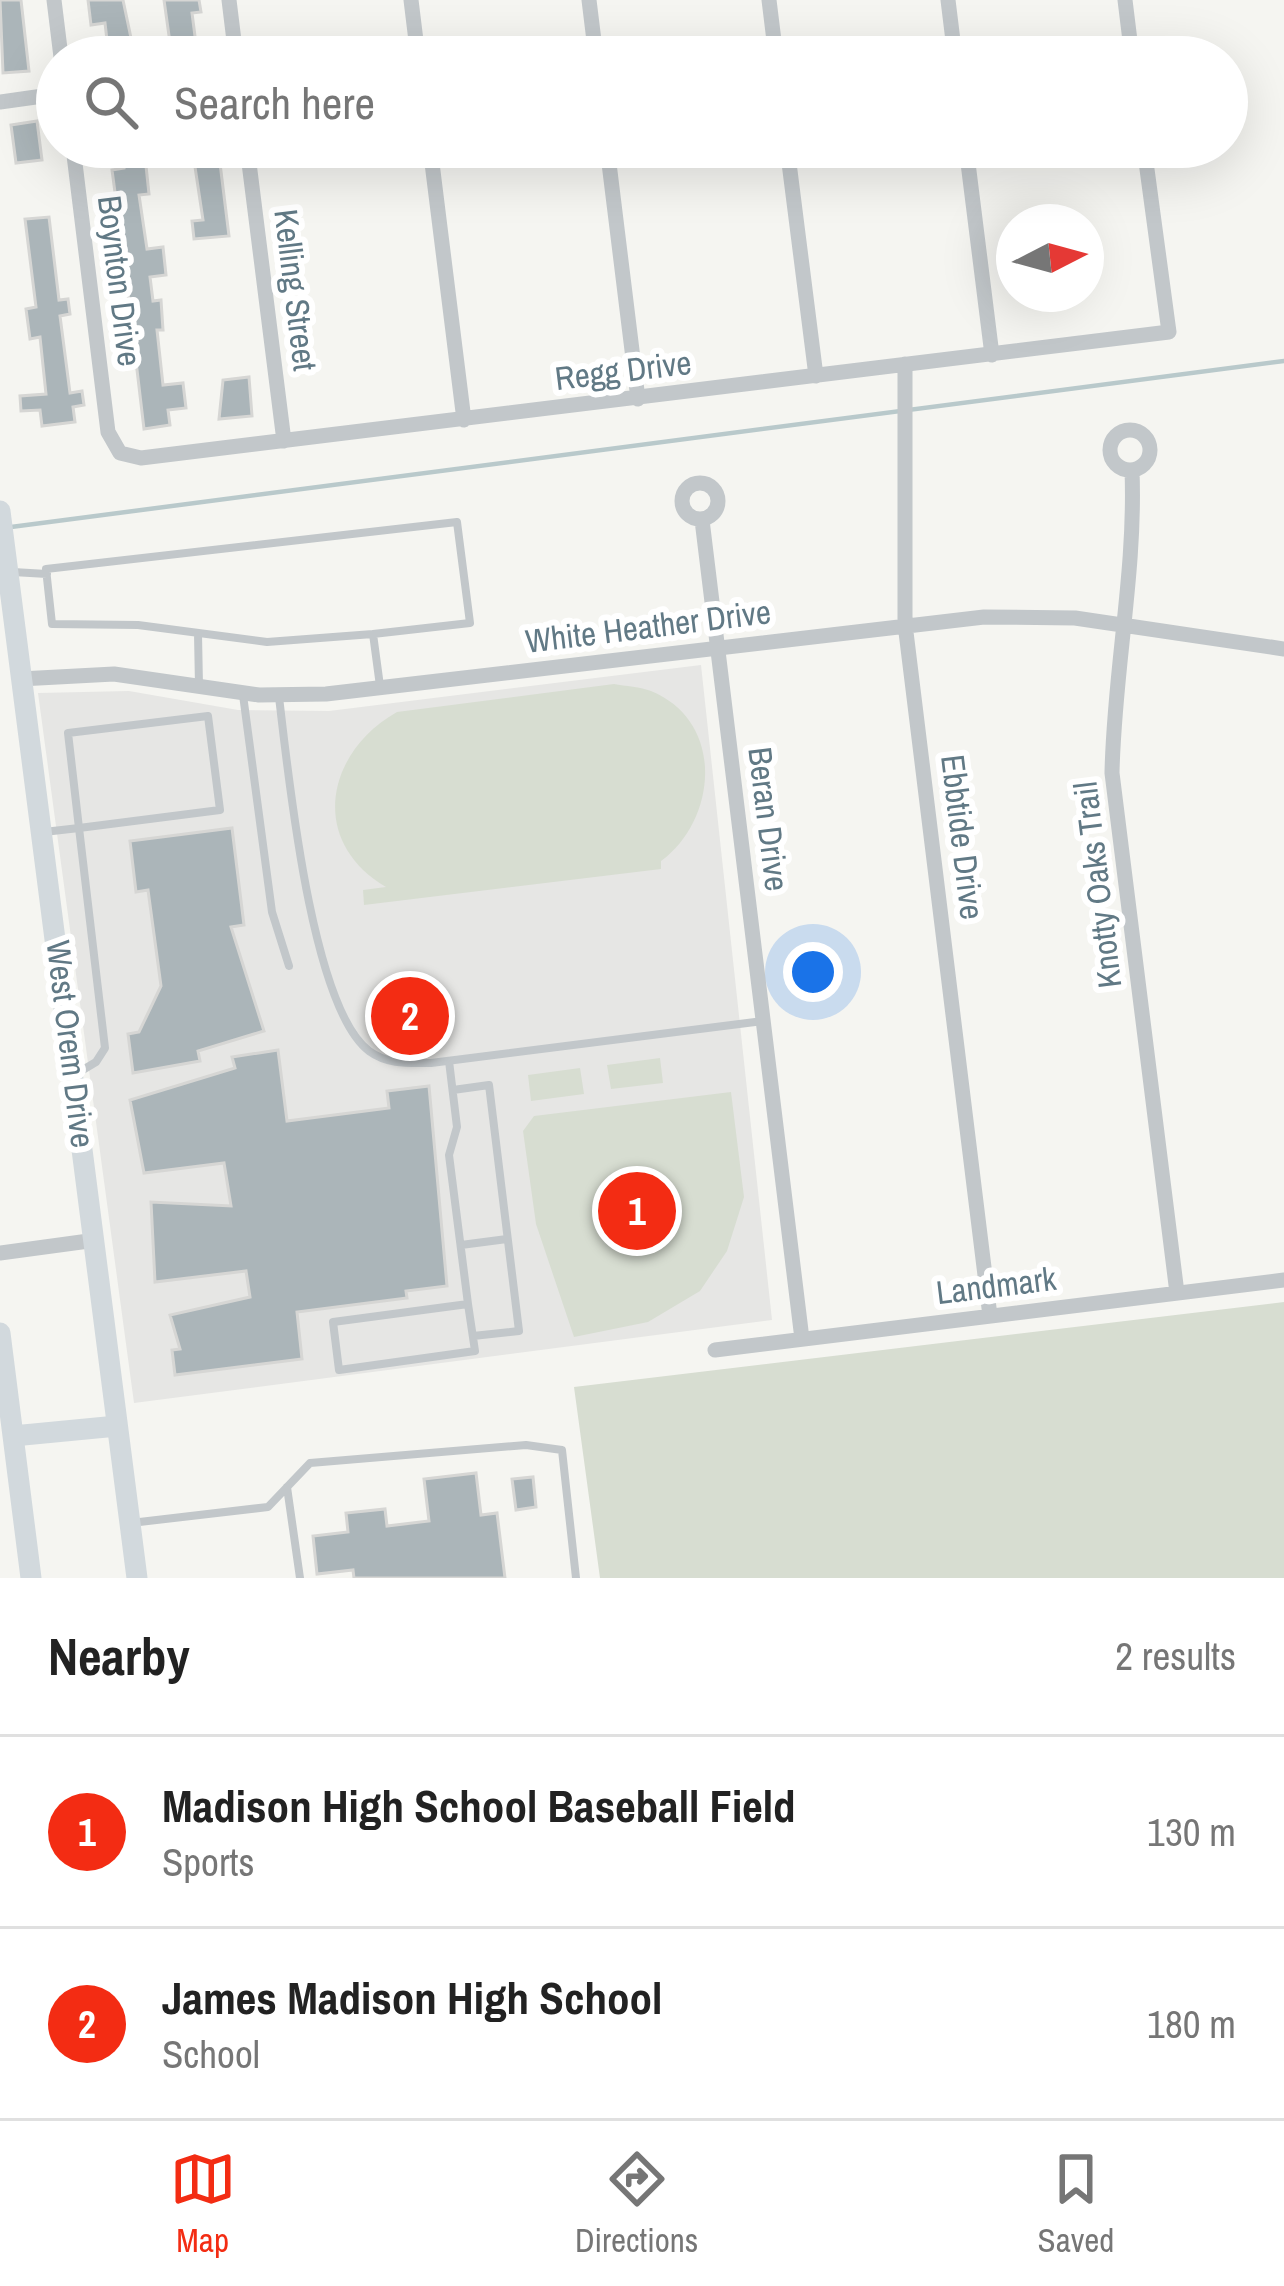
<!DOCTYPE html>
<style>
:root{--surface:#fff;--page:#f2f2f2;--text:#222;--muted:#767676;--line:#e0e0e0;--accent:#f32c13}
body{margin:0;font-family:"Archivo Narrow",sans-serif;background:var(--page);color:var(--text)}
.compass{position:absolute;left:996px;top:204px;width:108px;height:108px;border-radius:50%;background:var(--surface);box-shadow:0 12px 48px #0002;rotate:84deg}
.you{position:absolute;left:813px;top:972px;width:42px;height:42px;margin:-30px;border:9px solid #fff;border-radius:50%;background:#1a73e8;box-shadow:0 0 0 18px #1a73e833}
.badge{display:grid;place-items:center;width:78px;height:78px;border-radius:50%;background:var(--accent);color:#fff;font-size:39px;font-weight:700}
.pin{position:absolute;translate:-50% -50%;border:6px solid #fff;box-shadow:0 3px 12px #0006}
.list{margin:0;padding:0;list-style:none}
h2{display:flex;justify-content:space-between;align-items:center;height:156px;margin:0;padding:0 48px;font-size:51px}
h2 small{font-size:39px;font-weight:400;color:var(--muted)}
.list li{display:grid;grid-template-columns:78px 1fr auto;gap:36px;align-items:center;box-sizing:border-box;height:192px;padding:0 48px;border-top:3px solid var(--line)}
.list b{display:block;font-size:45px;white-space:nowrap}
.list p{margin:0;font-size:39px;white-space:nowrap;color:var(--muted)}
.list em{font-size:39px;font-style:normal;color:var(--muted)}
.icon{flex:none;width:66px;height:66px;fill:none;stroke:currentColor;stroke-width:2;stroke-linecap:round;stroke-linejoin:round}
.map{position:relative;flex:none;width:1284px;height:1578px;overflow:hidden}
.search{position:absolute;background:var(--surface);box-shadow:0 12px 48px #0002;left:36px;right:36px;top:36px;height:132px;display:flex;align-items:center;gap:30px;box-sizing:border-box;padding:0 42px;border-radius:66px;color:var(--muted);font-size:45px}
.sheet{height:540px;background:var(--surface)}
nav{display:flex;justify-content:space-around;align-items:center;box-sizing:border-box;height:168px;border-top:3px solid var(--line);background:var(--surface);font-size:33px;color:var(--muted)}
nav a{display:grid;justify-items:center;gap:6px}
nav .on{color:var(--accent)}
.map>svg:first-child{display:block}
</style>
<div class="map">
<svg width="1284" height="1578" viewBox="0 0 1284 1578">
<rect width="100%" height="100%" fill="#f5f5f1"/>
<path fill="#e6e6e4" d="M701,665L772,1320L134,1403L38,693L129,691L238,710L329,711Z"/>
<path fill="#d7ddd1" d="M614,684C625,686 641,687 651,691C726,722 717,820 661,861V869L364,905L363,890L386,887C308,841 326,752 397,712Z
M660,1058L663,1083L611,1089L607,1065Z
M580,1068L584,1094L531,1101L528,1075Z
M731,1092L744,1197L727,1251L700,1291L648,1322L574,1337L536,1224L523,1131L534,1116Z
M1284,1302V1578H600L574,1387Z"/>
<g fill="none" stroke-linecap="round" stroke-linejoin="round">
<path stroke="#b9c9cb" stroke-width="4.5" d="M11,527L1284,361"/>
</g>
<path fill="#abb5b9" stroke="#d6d6d4" stroke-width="3" d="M0,0H21L29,71L3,73Z
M88,0H123L135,57H109L105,23L91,25Z
M164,0H199L201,12L192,13L196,44L205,43L206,56L172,57Z
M37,121L42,160L16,163L11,125Z
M122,147H144L149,194L139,195L147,249L163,247L166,275L150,277L153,301L161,300L163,330H157L163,385L183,383L186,408L168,410L170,425L144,429L125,268L110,270L108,254L123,252L112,170L124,168Z
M192,147H218L229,236L194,239L192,221L203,220Z
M49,217L59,300L68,299L70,314L60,316L70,393L82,391L84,405L73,407L75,422L42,426L40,410L21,411L20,396L46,394L40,337L30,339L26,309L36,307L25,219Z
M249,377L252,416L219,419L223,380Z
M232,828L244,925L231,927L264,1031L198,1051L200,1061L133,1073L128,1034L139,1032L161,986L148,890L136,892L130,841Z
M278,1050L287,1121L389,1108L387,1091L429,1086L447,1286L406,1291L407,1298L297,1312L302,1359L175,1375L172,1350L180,1349L170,1315L250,1297L246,1271L155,1282L151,1202L231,1206L224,1163L144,1173L130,1100L235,1068L232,1057Z
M476,1473L481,1515L497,1513L505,1578H354L353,1570L317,1574L313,1536L348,1532L346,1513L385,1509L387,1526L429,1521L424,1479Z
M533,1477L536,1507L516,1510L512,1479Z"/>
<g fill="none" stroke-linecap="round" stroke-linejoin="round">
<path stroke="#c2c7ca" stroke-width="8" d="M13,572L47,574
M198,634L199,686
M373,634L267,642L138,625L52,624L46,569L457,522L470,623L373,634L380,686
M243,695L272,912L289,966
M279,697C288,771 311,1007 369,1051C388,1065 409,1063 431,1063L763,1021
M208,716L220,810L79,828L68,733Z
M44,832L79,828L105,1048L96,1062L76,1074
M449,1061L457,1127L449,1155L468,1304L333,1322L339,1370L475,1351L468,1304
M453,1090L489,1085L519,1331L473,1336
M461,1245L507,1239
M287,1487L300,1578
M131,1523L268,1507L310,1463L526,1445L562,1450L576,1578"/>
<path stroke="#c2c7ca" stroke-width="15" d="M54,0L61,57
M229,0L236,57
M411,0L418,57
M589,0L596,57
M769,0L776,57
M948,0L955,57
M1125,0L1132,57
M0,102L57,94
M73,147L108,432L120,453L141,458L1169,332L1144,147
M247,147L284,441
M430,147L464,420
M607,147L638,399
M787,147L816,376
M966,147L992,355
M905,364V624L990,1316
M1110 450a20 20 0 1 1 40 0a20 20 0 1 1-40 0Z
M1132,470C1136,572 1114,671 1112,773L1177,1293
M682 501a18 18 0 1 1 36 0a18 18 0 1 1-36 0Z
M702,520L802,1339
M20,679L114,674L259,695L326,694L984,617L1075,618L1284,649
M0,1253L96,1240
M715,1350L1284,1280"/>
<path stroke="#d2d9dd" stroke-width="21" d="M0,511L137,1578
M0,1333L31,1578
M13,1436L117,1426"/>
</g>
<g text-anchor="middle" stroke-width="12" stroke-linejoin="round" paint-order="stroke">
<g font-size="33" fill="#617985" stroke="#fff">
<text transform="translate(120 281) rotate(83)" y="12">Boynton Drive</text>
<text transform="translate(296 290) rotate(83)" y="12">Kelling Street</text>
<text transform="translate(623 370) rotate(-7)" y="12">Regg Drive</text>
<text transform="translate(648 626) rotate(-7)" y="12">White Heather Drive</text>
<text transform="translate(769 819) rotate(83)" y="12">Beran Drive</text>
<text transform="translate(963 837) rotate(83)" y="12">Ebbtide Drive</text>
<text transform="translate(1097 885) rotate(-97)" y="12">Knotty Oaks Trail</text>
<text transform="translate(71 1044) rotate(83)" y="12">West Orem Drive</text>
<text transform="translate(996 1285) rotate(-7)" y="12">Landmark</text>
</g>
</g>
</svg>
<svg class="compass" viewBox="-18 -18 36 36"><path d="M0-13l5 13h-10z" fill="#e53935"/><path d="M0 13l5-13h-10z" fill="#767676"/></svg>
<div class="you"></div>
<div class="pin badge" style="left:637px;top:1211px">1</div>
<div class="pin badge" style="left:410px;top:1016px">2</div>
<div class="search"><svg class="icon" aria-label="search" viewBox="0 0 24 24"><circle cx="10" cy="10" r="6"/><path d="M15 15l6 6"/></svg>Search here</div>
</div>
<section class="sheet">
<h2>Nearby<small>2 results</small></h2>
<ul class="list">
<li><span class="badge">1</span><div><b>Madison High School Baseball Field</b><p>Sports</p></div><em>130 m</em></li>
<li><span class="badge">2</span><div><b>James Madison High School</b><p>School</p></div><em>180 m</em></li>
</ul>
</section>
<nav>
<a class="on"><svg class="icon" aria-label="map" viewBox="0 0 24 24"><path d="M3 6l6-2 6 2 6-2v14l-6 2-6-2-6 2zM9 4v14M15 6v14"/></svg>Map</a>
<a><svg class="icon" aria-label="directions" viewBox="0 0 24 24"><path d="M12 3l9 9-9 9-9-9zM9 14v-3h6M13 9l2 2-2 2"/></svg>Directions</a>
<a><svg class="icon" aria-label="saved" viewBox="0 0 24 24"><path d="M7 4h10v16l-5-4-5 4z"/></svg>Saved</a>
</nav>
